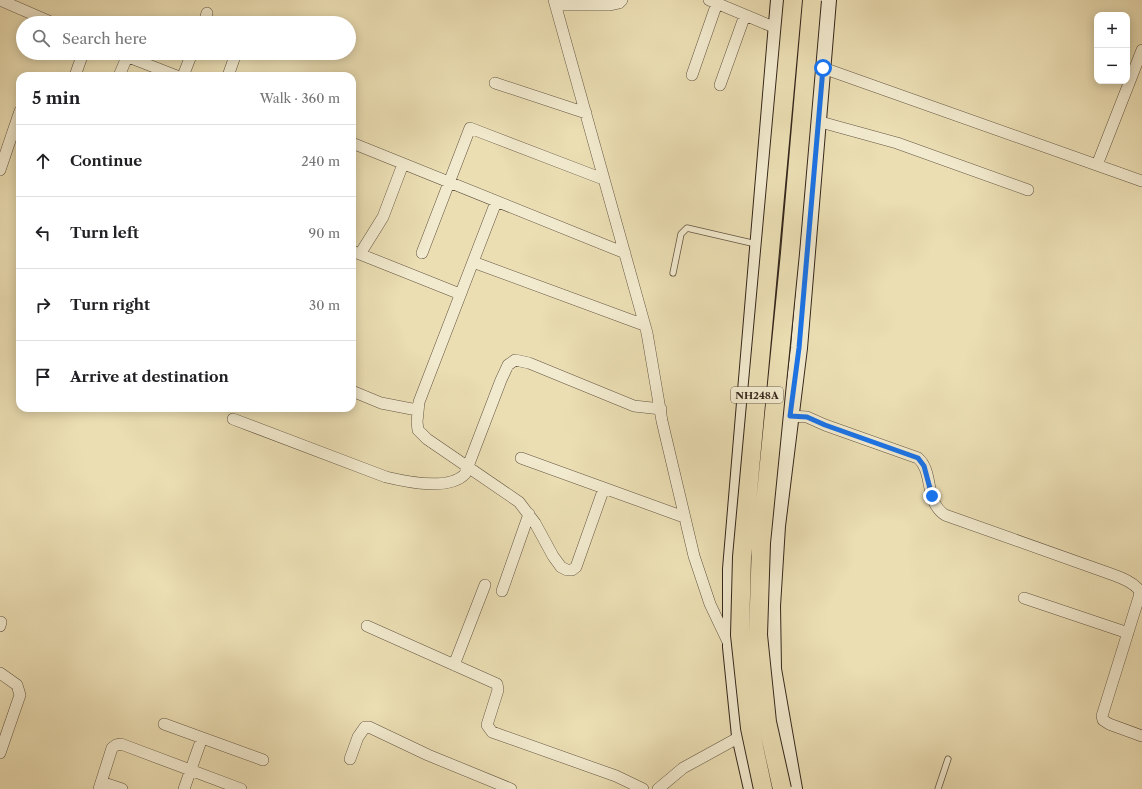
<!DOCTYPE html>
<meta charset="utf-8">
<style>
:root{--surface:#fff;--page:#f2f2f2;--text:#202124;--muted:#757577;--line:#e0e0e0}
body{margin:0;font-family:"Libre Caslon Text",serif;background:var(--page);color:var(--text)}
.controls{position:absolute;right:12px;top:12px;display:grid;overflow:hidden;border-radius:8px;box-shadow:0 2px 10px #0003}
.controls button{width:36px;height:36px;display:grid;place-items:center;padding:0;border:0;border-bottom:1px solid var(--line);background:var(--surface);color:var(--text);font:20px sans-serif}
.stop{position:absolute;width:12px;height:12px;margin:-9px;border:3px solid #1a73e8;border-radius:50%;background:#fff}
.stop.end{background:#1a73e8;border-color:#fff;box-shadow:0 1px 4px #0008}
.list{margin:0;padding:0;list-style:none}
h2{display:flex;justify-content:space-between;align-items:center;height:52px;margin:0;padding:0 16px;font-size:17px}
h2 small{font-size:13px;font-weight:400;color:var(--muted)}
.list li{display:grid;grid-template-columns:26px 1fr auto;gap:12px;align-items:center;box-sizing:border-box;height:72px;padding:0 16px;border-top:1px solid var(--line)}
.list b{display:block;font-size:15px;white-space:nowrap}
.list em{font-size:13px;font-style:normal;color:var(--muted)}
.icon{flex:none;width:22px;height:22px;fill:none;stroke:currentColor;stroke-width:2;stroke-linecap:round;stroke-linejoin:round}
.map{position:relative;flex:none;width:1142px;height:789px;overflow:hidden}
.search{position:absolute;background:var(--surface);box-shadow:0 2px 10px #0003;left:16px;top:16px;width:340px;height:44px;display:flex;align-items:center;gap:10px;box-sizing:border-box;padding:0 14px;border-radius:22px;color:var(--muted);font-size:15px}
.panel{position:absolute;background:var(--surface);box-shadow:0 2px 10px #0003;left:16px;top:72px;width:340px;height:340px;border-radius:12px}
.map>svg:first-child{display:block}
</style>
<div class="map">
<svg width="1142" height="789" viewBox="0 0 1142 789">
<rect width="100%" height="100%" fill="#ebdeb3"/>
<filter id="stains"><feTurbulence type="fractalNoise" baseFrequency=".005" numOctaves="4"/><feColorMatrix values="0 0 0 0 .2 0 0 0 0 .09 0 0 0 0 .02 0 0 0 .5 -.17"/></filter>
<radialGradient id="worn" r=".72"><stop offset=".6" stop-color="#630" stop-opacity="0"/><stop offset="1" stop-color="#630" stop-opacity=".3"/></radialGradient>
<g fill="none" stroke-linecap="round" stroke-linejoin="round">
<defs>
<path id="service" d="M673,273L681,234L687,228L756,244
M938,789L948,759"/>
<path id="minor" d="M0,0L53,23
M554,0L647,333L662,421L694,556L710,604L729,644
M709,0L776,28
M556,5H610L619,3L622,0
M204,23L207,13
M118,53L177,76
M823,68L1142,181
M692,75L717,3
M75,76L83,53
M119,76L127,57
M183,76L192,53
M228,76L236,53
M495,83L586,113
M720,85L745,15
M817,121L897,143L1028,190
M352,143L625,253
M1097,165L1142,50
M0,170L20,111
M496,202L419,402L417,422L418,430L427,439L519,502L535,523L553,556L561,567L567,570H572L576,567L604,488
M352,251L460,294
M422,253L470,128L603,179
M360,254L383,217L403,164
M473,262L644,325
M352,391L381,403L417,410
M790,416L807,417L825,425L918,458C934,472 924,501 945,515L1111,574C1122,578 1133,582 1140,591L1139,597L1102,716L1103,720L1109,724L1142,736
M233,419L386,477C407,482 449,491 465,474L501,380L508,365L515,360L529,363L634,406L661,409
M521,458L684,517
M502,591L529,514
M1024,598L1128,633
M0,626L1,622
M367,626L497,684L498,690L487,725L492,732L616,776L643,789
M454,665L485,585
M0,673L17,685L20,695L0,753
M164,724L263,760
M350,759L358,737L365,727H369L428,755L511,789
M101,782L122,789
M99,789L112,748L116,745L121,744L241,789
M184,789L202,738
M658,789L683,768L745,734"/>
<path id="secondary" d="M752,789L740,736L731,647V569L779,0
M794,789L773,669L772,606L777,526L799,348L828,0"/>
</defs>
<use href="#service" stroke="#625441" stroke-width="7"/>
<use href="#minor" stroke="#625441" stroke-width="12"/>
<use href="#secondary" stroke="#34261b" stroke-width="18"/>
<use href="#service" stroke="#f2eace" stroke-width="5.5"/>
<use href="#minor" stroke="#f2eace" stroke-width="11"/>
<use href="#secondary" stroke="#f2eace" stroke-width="16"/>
<defs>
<path id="trunk-bridge" d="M763,789L750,728L740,635L742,557L793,0
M782,789L767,722L758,635L761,543L790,253L812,0"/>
</defs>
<use href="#trunk-bridge" stroke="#34261b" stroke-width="20" stroke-linecap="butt"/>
<use href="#trunk-bridge" stroke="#ebdeb3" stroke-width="18"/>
</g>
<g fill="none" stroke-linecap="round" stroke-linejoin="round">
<path stroke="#1a73e8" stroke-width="5" d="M823,68L799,348L790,416L807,417L825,425L918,458L924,466L932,496"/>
</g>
<g text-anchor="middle" stroke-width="3.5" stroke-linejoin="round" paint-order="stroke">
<rect fill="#f2eace" stroke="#6d6151" stroke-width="1" x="731" y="387" width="52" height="16" rx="3"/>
<g font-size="10" font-weight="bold" fill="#34261b">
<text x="757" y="399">NH248A</text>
</g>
</g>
<rect width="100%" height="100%" filter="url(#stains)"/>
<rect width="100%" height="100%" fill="url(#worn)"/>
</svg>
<div class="controls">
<button>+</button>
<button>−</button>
</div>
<div class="stop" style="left:823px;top:68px"></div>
<div class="stop end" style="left:932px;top:496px"></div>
<div class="search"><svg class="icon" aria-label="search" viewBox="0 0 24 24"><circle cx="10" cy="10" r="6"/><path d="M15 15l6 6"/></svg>Search here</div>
<section class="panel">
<h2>5 min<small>Walk · 360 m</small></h2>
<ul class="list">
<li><svg class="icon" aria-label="ahead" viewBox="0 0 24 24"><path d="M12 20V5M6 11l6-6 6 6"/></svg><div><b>Continue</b></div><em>240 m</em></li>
<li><svg class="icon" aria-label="left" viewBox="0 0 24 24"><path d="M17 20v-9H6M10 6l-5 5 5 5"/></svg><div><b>Turn left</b></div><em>90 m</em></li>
<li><svg class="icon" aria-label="right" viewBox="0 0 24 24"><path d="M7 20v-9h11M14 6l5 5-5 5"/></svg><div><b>Turn right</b></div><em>30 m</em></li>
<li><svg class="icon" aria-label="arrive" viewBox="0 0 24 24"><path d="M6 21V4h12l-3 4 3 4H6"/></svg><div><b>Arrive at destination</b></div></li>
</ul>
</section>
</div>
